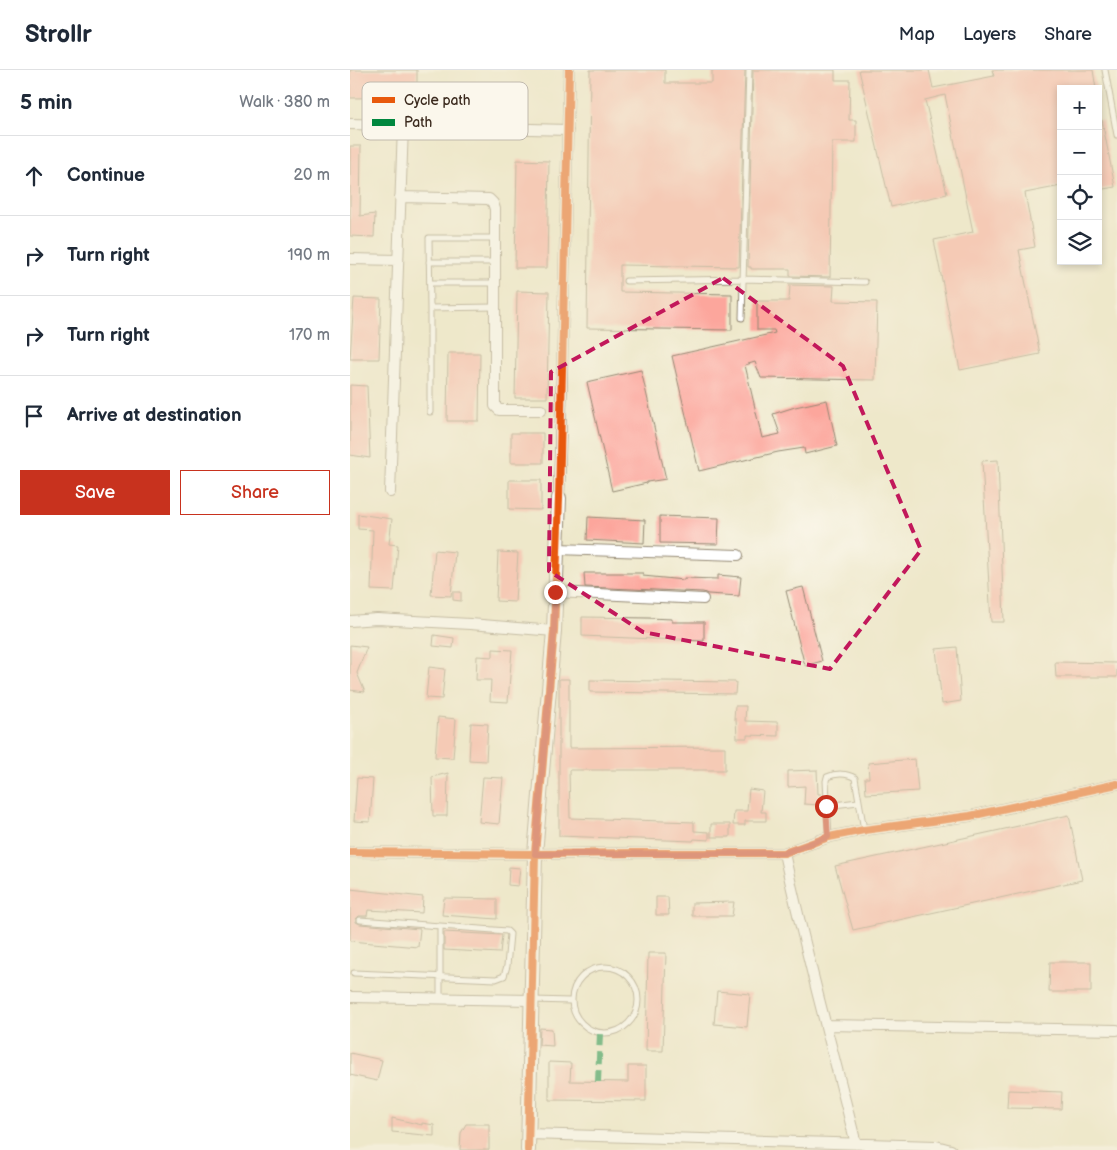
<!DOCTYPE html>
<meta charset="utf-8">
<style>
:root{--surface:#fff;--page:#f2f2f3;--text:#1f2937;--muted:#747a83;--line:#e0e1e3;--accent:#c8321e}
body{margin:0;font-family:"Balsamiq Sans",sans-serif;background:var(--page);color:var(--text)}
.controls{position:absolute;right:15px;top:15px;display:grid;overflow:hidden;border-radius:0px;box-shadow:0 2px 8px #0003}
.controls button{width:45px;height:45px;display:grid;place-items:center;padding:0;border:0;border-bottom:1px solid var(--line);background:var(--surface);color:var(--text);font:25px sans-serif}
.stop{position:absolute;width:15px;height:15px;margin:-11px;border:4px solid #c8321e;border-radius:50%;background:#fff}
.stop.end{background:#c8321e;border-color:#fff;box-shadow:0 1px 5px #0008}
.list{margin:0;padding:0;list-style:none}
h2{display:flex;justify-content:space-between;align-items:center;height:65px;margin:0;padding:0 20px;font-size:21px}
h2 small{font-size:16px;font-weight:400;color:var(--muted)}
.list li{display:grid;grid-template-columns:32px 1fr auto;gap:15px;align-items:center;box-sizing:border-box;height:80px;padding:0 20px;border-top:1px solid var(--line)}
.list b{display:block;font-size:19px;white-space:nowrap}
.list em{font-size:16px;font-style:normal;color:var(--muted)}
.actions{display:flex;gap:10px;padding:15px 20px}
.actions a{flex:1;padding:11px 0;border:1px solid var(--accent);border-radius:0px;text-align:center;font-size:18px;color:var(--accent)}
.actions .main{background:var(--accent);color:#fff}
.icon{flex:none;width:28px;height:28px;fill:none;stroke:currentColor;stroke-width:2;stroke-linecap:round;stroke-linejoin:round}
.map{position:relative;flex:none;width:767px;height:1080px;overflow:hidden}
header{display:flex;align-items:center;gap:30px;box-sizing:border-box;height:70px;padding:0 25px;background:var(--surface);border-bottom:1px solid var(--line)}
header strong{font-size:24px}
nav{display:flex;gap:28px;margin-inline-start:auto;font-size:18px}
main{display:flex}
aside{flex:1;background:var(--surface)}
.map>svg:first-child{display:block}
</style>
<header>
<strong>Strollr</strong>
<nav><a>Map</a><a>Layers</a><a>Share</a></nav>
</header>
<main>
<aside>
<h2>5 min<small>Walk · 380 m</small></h2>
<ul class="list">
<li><svg class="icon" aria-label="ahead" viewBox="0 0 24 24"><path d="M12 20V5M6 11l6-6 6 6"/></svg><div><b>Continue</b></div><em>20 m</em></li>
<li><svg class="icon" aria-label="right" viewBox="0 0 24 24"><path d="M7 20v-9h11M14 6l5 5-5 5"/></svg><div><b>Turn right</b></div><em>190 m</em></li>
<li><svg class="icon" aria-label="right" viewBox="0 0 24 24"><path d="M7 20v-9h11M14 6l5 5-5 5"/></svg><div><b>Turn right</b></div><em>170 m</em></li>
<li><svg class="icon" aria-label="arrive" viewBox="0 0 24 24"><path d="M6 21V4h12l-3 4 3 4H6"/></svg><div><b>Arrive at destination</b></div></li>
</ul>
<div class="actions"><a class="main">Save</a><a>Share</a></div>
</aside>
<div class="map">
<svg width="767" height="1080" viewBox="0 0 767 1080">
<rect width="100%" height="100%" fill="#fbf7ec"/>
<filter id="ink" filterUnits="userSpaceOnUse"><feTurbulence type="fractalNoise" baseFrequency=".02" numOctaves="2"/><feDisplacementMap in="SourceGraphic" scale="10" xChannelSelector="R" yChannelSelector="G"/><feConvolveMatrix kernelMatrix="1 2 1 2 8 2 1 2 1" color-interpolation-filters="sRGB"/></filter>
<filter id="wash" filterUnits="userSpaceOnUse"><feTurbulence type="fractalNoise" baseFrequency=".0096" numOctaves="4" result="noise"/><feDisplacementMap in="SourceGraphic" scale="20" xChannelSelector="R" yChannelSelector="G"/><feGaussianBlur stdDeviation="1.12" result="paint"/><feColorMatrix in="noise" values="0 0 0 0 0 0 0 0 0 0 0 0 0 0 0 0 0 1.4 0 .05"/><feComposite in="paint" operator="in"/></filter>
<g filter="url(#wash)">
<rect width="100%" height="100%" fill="#eee8cb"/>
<g id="blocks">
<path fill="#fca69c" d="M0,0H67V27L0,28Z
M240,0H315V13H362V0H395L389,197L270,195V222L382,224V260L237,258Z
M403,0H485V10H500L499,50H506V72H482L480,207L440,206V199H401V197H398Z
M509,0H579L583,18L644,6L642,0H743L746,19H711V116L675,123L685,177L669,180L690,284L610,300L584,170L623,162L595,25L575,30L597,124L541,137Z
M752,50L765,117L748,120V51Z
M0,76H11L10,146L25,144L24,167L0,166Z
M167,90L199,91L197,198H165Z
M440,215L484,216L483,231L527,232L525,310L411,308L405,292L395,295L412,368L430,364L423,344L445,337L477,330L487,376L455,384L454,378L428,382L349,401L322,286L425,263L424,260H407V231H439Z
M167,221L199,222L197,328H165Z
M4,228L31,229L29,289H0Z
M98,283H130L129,351H97Z
M291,300L316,409L297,412V413L262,421L237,312Z
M0,315L17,316L20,388L0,385Z
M161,363H193V393H161Z
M648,390L654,552H641L632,391Z
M159,410H191V440L159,439Z
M8,444L42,449L39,474L48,475L44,521L21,520L23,460L8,459Z
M310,446L369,448L368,474L310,473Z
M238,447L295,450L294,473L237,470Z
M85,480L105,482L101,526L81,525Z
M148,482L168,483L165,532L146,531Z
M234,503H293V506L334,510V508L368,509V505L391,507L389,526L358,524L353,522L235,517Z
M453,517L472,591L455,596L436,521Z
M103,522H111V531L103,530Z
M232,547L298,548L322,549V552H354V571L232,566Z
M84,565L104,568L103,578L83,576Z
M0,575L17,577L7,603L15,622L0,620Z
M607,577L611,631L592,634L586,579Z
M143,579L162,580L158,632L140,631L141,610H126L127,586L143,587Z
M705,592L767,593V607H706Z
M79,597L95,599L92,629L76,628Z
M209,609H219V678L375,677V700H219L220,748L344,752V761L359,762V770L344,769L343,771L209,766Z
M240,610L386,612L385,624L240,622Z
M385,636H396L395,651L428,652V666L397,665V668H387L386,649H384Z
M88,647L106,649L103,688L85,687Z
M121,653L138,654L136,691L119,690Z
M565,689L568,721L516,724L515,708H519L518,693Z
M467,700L468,724H471L470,735L454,734L455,716L438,717V701Z
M98,703L97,746H83L82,707Z
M133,707L153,708L149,754L129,752Z
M7,708L23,709L20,752L4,751Z
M399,719L413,721L411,742H416V751H395V755H383L384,741H397Z
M719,745L732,810L503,860L485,796Z
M361,754H380V767H361Z
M159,797L170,798L168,816L158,815Z
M0,819L73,827L72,843L18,840L17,846H9L6,849V852L10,854L70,859L68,877L0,871Z
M306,827H318L319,845H306Z
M94,828L147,829V849L92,845Z
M384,832L382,846H342V833Z
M94,862L152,865L150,883L94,880Z
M298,883H316L313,981H296Z
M700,892H741V922H699Z
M367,921L400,924L397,957L364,954Z
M190,958L202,959L203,976L189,975Z
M0,983L32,990L27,1011L0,1005Z
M199,992L221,993L220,1011L278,1012V996H296V1031L199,1030Z
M658,1020L712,1022L711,1039L657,1038Z
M42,1048L72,1055V1053L84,1055V1066L42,1062Z
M116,1054H139V1080H110L111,1063Z"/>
</g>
</g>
<g filter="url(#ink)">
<use href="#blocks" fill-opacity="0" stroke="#948974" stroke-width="1"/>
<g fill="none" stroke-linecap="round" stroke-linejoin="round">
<defs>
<path id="lane" d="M755,0L767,65
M79,192H145
M276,211L394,209L515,212
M80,213H145
M80,238L79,168H145
M392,248L399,0
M80,342V238L144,237
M476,736L508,732
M479,767L476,711L477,707C486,703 497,703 505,708L514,760
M222 930a33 33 0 1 1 66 0a33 33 0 1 1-66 0Z
M4,903L146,909L154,906L157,896L160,864L157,861L10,850
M90,928V857
M183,930L220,931"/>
<path id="street" d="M0,54L218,60
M50,127L139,129L143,133L145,139V336L149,340H191
M0,189L48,190
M40,422L53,56
M209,428L219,0
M207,479L388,485
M205,522L353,529
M0,551L27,549L120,554L204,561
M0,782L185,784L284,783H434L479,767L514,760L620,746L767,714
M434,783C455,881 482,977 506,1074
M0,927L181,930
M477,955L767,960
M178,1064L586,1076L601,1080"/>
<path id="secondary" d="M178,1080L185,784L204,561L209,428"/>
</defs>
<use href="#lane" stroke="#948974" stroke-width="7"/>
<use href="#street" stroke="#948974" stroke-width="12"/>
<use href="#secondary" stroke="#948974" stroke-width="16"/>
<use href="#lane" stroke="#fff" stroke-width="5"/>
<use href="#street" stroke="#fff" stroke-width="10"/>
<use href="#secondary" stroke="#fff" stroke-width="14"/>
<path stroke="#00873e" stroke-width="6" stroke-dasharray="12 6" stroke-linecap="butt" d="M248,1012L250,963"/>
<defs>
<path id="cycleway" d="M0,782L185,784L284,783H434L479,767L514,760L620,746L767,714
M178,1080L185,784L204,561L209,428L219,0"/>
</defs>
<use href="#cycleway" stroke="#fbf7ec" stroke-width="11"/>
<use href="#cycleway" stroke="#e8590c" stroke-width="8"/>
</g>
</g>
<g fill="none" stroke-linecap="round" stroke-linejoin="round" filter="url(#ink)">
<path stroke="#c8321e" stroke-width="6" d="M205,522L204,561L185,784L434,783L478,767L476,736"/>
</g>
<path d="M0 0H767V1080H0ZM373,208L493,296L571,480L480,599L293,562L199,501L201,302Z" fill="#eee8cb" fill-opacity=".55" fill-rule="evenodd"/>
<path fill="none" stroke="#c2185b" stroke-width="4" stroke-dasharray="10 6" stroke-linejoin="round" d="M373,208L493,296L571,480L480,599L293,562L199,501L201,302Z"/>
<rect x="12" y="12" width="166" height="58" rx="8" fill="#fbf7ec" stroke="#c1baae" stroke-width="1"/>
<rect x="22" y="27" width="23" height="6" fill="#e8590c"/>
<rect x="22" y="49" width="23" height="7" fill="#00873e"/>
<g font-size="14" fill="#3b2a1e">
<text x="54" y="35">Cycle path</text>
<text x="54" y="57">Path</text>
</g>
</svg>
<div class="controls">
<button>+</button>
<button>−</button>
<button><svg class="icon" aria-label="locate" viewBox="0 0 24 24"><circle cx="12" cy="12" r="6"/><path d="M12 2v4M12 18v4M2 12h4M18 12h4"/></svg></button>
<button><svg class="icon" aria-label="layers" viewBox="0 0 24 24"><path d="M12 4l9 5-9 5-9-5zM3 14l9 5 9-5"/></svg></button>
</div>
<div class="stop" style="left:476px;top:736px"></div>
<div class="stop end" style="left:205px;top:522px"></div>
</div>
</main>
